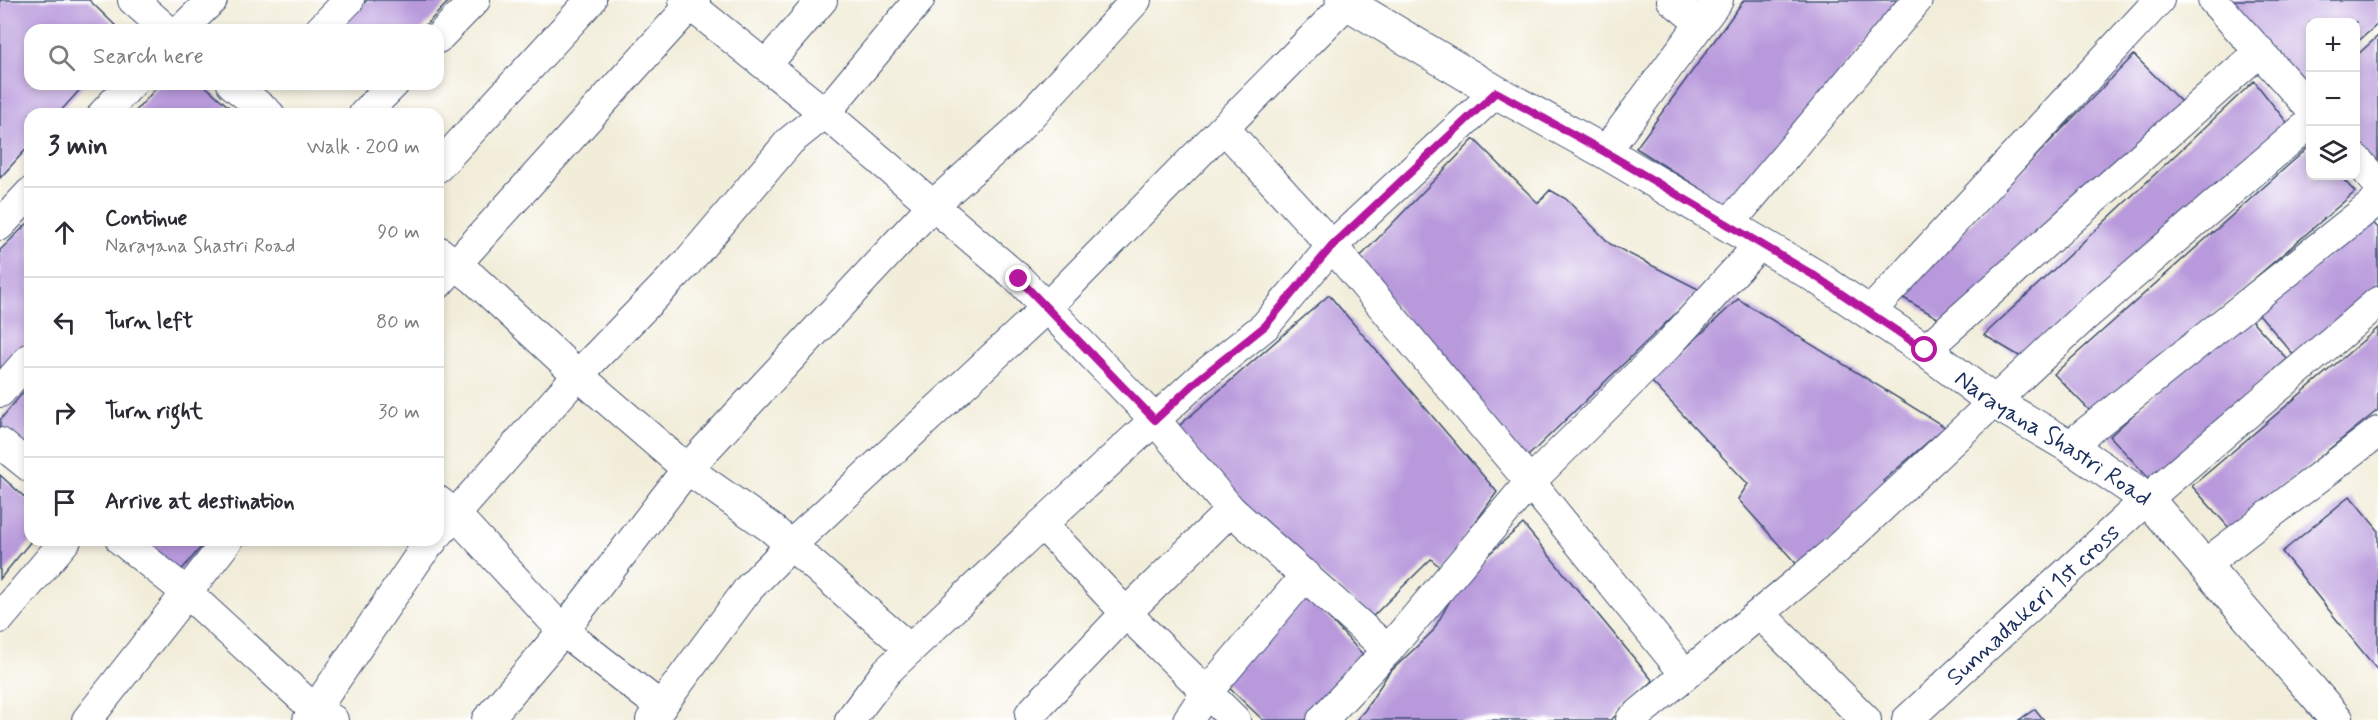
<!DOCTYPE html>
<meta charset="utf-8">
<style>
:root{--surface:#fff;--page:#f2f2f3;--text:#2b2b33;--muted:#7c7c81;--line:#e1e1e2}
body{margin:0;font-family:Mynerve,sans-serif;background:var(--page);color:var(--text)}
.controls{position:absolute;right:18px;top:18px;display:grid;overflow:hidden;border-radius:12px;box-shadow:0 3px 9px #0003}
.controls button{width:54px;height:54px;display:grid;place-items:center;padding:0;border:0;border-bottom:2px solid var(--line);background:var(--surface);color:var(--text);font:30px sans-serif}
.stop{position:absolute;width:18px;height:18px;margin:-14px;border:4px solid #b5179e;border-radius:50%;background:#fff}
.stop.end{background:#b5179e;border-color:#fff;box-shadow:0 2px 6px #0008}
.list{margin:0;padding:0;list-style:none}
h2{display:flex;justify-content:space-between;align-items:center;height:78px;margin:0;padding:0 24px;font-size:26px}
h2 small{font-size:20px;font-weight:400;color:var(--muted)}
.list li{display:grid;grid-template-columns:39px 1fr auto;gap:18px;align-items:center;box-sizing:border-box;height:90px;padding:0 24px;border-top:2px solid var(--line)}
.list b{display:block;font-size:22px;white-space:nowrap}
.list p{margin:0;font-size:20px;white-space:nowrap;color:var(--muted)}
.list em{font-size:20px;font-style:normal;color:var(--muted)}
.icon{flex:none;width:33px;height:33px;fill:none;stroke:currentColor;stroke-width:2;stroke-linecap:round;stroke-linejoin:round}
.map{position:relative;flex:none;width:2378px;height:720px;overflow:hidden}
.search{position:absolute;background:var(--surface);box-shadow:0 3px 9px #0003;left:24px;top:24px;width:420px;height:66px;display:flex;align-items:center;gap:15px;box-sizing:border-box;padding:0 21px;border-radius:18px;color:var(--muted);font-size:22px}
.panel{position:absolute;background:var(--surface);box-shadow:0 3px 9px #0003;left:24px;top:108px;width:420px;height:438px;border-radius:18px}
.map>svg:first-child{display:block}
</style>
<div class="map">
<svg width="2378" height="720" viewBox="0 0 2378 720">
<rect width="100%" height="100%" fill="#fff"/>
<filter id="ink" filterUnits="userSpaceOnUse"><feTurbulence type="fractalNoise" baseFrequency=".0167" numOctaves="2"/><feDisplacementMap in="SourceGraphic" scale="12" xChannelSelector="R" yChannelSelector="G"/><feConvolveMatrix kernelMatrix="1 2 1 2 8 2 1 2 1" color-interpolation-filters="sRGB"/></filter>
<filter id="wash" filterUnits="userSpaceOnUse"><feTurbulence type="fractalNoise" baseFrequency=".008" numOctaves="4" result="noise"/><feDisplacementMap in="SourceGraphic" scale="24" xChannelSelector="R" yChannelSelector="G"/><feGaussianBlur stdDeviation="1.35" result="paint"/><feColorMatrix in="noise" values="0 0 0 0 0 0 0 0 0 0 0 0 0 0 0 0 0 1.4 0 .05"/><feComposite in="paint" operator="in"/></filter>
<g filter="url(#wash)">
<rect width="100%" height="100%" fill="#f2edd9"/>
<g id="blocks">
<path fill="#b899db" d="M0,0H89L120,30H30V84H85L58,114H30V145L0,178Z
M367,0H450L421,30H342L340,28Z
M1744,0H1901L1729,207L1636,148Z
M2226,0H2378V24L2356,43V22H2310V82L2303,89Z
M2378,36V168L2356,142V56Z
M2134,55L2185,106L1946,323L1900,296Z
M2254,81L2292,129L2026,360L1984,335Z
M160,84H203L230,108L226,114H133Z
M1474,139L1538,203L1550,190L1566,199L1610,244L1700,290L1524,460L1357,260Z
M2310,146V176H2340L2355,192L2095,416L2054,374Z
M2370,219L2378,228V293L2298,360L2259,314Z
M30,221V350L0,385V250Z
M1329,295L1497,492L1442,569L1431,559L1372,617L1235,501L1173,431Z
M1738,299L1945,427L1883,481L1890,488L1800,568L1738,499L1748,484L1651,381Z
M2245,313L2287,359L2152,482L2110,436Z
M2378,328V410L2230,529L2192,486Z
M30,384V445L27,448L0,429V420Z
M0,475L30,502V540H32L0,579Z
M2350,496L2378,530V671L2282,552Z
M1523,524L1653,681L1611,720H1356L1365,710L1388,674L1433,631L1463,577Z
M138,540H207L178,574Z
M1303,590L1367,659L1313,720H1263L1223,682Z
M2035,709L2044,720H2019Z"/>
</g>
</g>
<g filter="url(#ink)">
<use href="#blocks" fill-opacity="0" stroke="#3b4c70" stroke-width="1.5"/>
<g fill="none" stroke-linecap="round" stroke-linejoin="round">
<defs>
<g id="minor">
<path d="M133,0L167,30"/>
<path d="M684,0L825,113L1019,279L1155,420L1231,510L1388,650"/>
<path d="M1672,0L1700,23"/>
<path d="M2213,0L2310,108"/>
<path d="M181,30L212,0"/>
<path d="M320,30L349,0"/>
<path d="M438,38L475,0"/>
<path d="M766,65L822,0"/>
<path d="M232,84L269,114"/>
<path d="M103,114L131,84"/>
<path d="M364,114L394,84"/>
<path d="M1224,128L1332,246L1530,482L1685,674"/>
<path d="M1605,152L1718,0"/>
<path d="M2356,159L2378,184"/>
<path d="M438,167L591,0"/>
<path d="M0,225L30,193"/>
<path d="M1728,225L1917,0"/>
<path d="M438,251L473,278L578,375L687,469L771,528L910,649"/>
<path d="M438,284L695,0"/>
<path d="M1869,313L2159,0"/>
<path d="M1925,350L2260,51"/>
<path d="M0,392L30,358"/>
<path d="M0,443L30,467"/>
<path d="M2069,446L2378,200"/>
<path d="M438,501L455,514L563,631L661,707"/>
<path d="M1042,524L1126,613L1235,720"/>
<path d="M438,534L578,375L686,264L790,141L825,113L919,0"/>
<path d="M121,540L186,592L314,709L333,720"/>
<path d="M2204,565L2378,432"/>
<path d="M1760,614L1866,720"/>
<path d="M0,618L66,540"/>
<path d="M1030,714L1126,613L1231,510"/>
<path d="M87,720L228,540"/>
<path d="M308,720L421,554L433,540"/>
<path d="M487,720L563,631L687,469L932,206L1015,132L1136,0"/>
<path d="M651,720L749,588L790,546L1046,308L1347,3"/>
<path d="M850,720L887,671L1042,524L1199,379L1265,326L1332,246L1496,92"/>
<path d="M1188,720L1207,692L1306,575"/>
<path d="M1322,720L1388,650L1530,482L1669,344L1760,244"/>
<path d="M1631,720L1836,550L2084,317L2310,123"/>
<path id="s1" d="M1907,720L2147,499L2378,302"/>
</g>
<g id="tertiary">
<path id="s2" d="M1342,0L1496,92L1605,152L1815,276L1925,350L1994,402L2069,446L2147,499L2337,720"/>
</g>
</defs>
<use href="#minor" stroke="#3b4c70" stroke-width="32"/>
<use href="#tertiary" stroke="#3b4c70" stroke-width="35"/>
<use href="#minor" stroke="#fff" stroke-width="30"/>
<use href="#tertiary" stroke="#fff" stroke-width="33"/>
</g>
</g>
<g fill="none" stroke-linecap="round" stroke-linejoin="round" filter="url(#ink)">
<path stroke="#b5179e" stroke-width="8" d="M1019,279L1155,420L1199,379L1265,326L1332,246L1496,92L1605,152L1815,276L1925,350"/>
</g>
<g text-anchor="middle" stroke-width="6" stroke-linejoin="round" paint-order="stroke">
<g font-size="24" fill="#1b2f5e" stroke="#fff">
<text dy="8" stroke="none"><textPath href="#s2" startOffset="836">Narayana Shastri Road</textPath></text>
<text dy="8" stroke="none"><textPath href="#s1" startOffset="171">Sunnadakeri 1st cross</textPath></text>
</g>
</g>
</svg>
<div class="controls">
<button>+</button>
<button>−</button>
<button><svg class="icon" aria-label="layers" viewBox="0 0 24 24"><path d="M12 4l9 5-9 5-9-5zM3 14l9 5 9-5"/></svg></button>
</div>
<div class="stop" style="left:1925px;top:350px"></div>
<div class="stop end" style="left:1019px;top:279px"></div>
<div class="search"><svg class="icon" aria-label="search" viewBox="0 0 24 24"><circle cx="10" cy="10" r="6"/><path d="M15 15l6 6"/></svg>Search here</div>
<section class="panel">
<h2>3 min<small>Walk · 200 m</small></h2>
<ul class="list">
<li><svg class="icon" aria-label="ahead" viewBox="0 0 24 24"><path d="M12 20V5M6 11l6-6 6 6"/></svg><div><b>Continue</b><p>Narayana Shastri Road</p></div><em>90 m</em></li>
<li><svg class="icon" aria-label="left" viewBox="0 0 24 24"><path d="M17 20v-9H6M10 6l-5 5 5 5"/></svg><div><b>Turn left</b></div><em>80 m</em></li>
<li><svg class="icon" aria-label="right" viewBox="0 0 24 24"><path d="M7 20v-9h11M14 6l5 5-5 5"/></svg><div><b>Turn right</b></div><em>30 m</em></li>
<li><svg class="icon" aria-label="arrive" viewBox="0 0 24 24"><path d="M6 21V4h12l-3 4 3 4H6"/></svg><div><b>Arrive at destination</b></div></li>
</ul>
</section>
</div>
